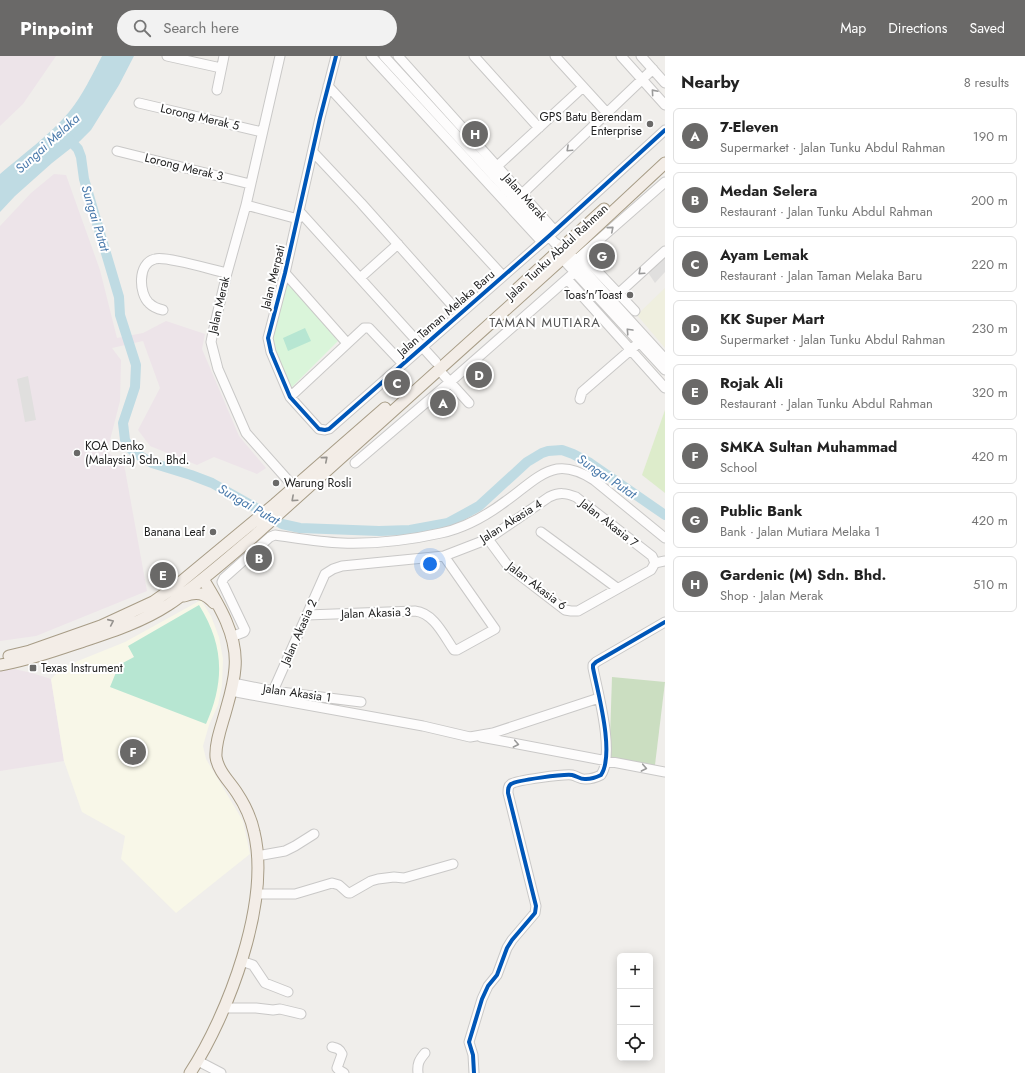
<!DOCTYPE html>
<meta charset="utf-8">
<style>
:root{--surface:#fff;--page:#f2f2f2;--text:#222;--muted:#767676;--line:#e0e0e0;--accent:#6a6968}
body{margin:0;font-family:Jost,sans-serif;background:var(--page);color:var(--text)}
.controls{position:absolute;right:12px;bottom:12px;display:grid;overflow:hidden;border-radius:6px;box-shadow:0 2px 10px #0003}
.controls button{width:36px;height:36px;display:grid;place-items:center;padding:0;border:0;border-bottom:1px solid var(--line);background:var(--surface);color:var(--text);font:20px sans-serif}
.you{position:absolute;left:430px;top:508px;width:14px;height:14px;margin:-10px;border:3px solid #fff;border-radius:50%;background:#1a73e8;box-shadow:0 0 0 6px #1a73e833}
.badge{display:grid;place-items:center;width:26px;height:26px;border-radius:50%;background:var(--accent);color:#fff;font-size:13px;font-weight:700}
.pin{position:absolute;translate:-50% -50%;border:2px solid #fff;box-shadow:0 1px 4px #0006}
.list{margin:0;padding:0;list-style:none}
h2{display:flex;justify-content:space-between;align-items:center;height:52px;margin:0;padding:0 16px;font-size:17px}
h2 small{font-size:13px;font-weight:400;color:var(--muted)}
.list li{display:grid;grid-template-columns:26px 1fr auto;gap:12px;align-items:center;box-sizing:border-box;height:56px;margin:0 8px 8px;padding:0 8px;border:1px solid var(--line);border-radius:6px}
.list b{display:block;font-size:15px;white-space:nowrap}
.list p{margin:0;font-size:13px;white-space:nowrap;color:var(--muted)}
.list em{font-size:13px;font-style:normal;color:var(--muted)}
.icon{flex:none;width:22px;height:22px;fill:none;stroke:currentColor;stroke-width:2;stroke-linecap:round;stroke-linejoin:round}
.map{position:relative;flex:none;width:665px;height:1017px;overflow:hidden}
header{display:flex;align-items:center;gap:24px;box-sizing:border-box;height:56px;padding:0 20px;background:var(--accent);color:#fff}
header strong{font-size:19px}
nav{display:flex;gap:22px;margin-inline-start:auto;font-size:14px}
.search{width:280px;height:36px;background:var(--page);display:flex;align-items:center;gap:10px;box-sizing:border-box;padding:0 14px;border-radius:22px;color:var(--muted);font-size:15px}
main{display:flex}
aside{flex:1;background:var(--surface)}
.map>svg:first-child{display:block}
</style>
<header>
<strong>Pinpoint</strong>
<div class="search"><svg class="icon" aria-label="search" viewBox="0 0 24 24"><circle cx="10" cy="10" r="6"/><path d="M15 15l6 6"/></svg>Search here</div>
<nav><a>Map</a><a>Directions</a><a>Saved</a></nav>
</header>
<main>
<div class="map">
<svg width="665" height="1017" viewBox="0 0 665 1017">
<rect width="100%" height="100%" fill="#f0eeeb"/>
<path fill="#ede4e9" d="M0,0H56L23,48L0,70Z
M54,118L66,119L100,214L117,282L143,277L166,265L205,278L202,293L239,380L266,412L257,418L214,401L197,409L150,390L138,374L160,332L143,285L112,292L121,304L120,345L107,396L124,408L147,535L36,580L0,585V170L31,137Z
M14,613L32,617L51,623L64,705L0,715V614Z"/>
<path fill="#f8f7e8" d="M201,544L211,560L219,581L223,603L222,629L218,649L209,669L203,690L206,703L243,765L250,798L176,857L121,803L125,780L82,756L64,705L51,623L63,611L125,586Z"/>
<path fill="#efefdf" d="M665,232V292L637,259Z"/>
<path fill="#ddeccb" d="M665,354V437L642,419Z"/>
<path fill="#cbdec1" d="M612,621L665,626L655,709L609,712Z"/>
<path fill="#daf5da" d="M286,223L338,285L291,332L284,324L270,280Z"/>
<path fill="#b7e6d2" d="M305,272L311,285L288,295L283,282Z
M199,549C224,589 225,625 206,668L110,631L119,609L134,601L128,590Z"/>
<path fill="#e0dfde" d="M665,199V216L655,227L647,215Z
M28,320L36,364L25,366L17,323Z"/>
<path fill="#bfdbe3" d="M102,0H134L119,29L91,74L80,85L52,107L15,140L0,156V118C22,99 51,78 69,56C83,39 92,19 102,0Z"/>
<g fill="none" stroke-linecap="round" stroke-linejoin="round">
<path stroke="#bfdbe3" stroke-width="10" d="M66,80L78,93L81,101L84,123L119,241L120,259L136,309L135,331L123,367L125,384L129,391L135,397L152,407L191,419L212,427L256,452L282,468L300,472L379,475L410,474L448,467L479,450L527,406L542,397L548,395L562,394L573,398L590,407L665,459"/>
<defs>
<path id="minor" d="M167,0L221,12
M280,0L246,149L227,217L213,276L211,286L218,313L246,377L294,431
M336,0L320,62L285,217L268,282L271,296L290,341L319,373L325,374L329,373L549,180L665,74
M371,0L542,186
M384,0L555,187L563,191L665,303
M398,0L555,175
M474,0L539,72
M555,0L607,57
M621,0L665,49
M641,0L665,27
M328,30L503,220
M217,34L224,0
M139,47L262,76
M117,95L250,128
M313,96L361,147L460,258
M493,114L583,31
M522,138L653,13
M246,149L298,163
M300,156L436,306
M559,199L665,314
M582,199L635,255
M575,205L665,126
M285,217L347,287
M360,222L398,188
M567,223L665,332
M607,248L665,195
M163,254C158,253 153,251 149,247C139,238 137,207 155,203C167,200 212,214 227,217
M439,314L469,347
M290,341L364,272H369L403,308
M580,343L582,336L635,290
M355,407L450,326L575,216
M541,476L617,532
M488,483L508,510L565,554L571,555H578L651,514L655,507
M655,507L665,505
M307,559L415,555C434,557 444,580 454,594H457L495,573L444,500
M231,581L244,576L245,574L222,526L224,522L270,481L275,479C297,482 320,486 342,487C374,488 410,484 441,477C465,472 486,460 506,445C521,435 539,416 557,413C570,411 583,417 594,424L665,482
M233,627L273,635L361,646
M231,635L252,639L423,670L470,681L493,677L599,642
M273,635L325,518L333,513L342,510L444,500L488,483L549,441C559,436 566,437 576,441L652,500L655,507
M481,681L665,716
M257,800L285,795L295,790L314,778
M256,838H295L332,827L339,829L348,837H350L371,825L378,823L394,821L404,822L453,808
M241,905L253,909L265,927L288,936
M224,952H256L273,954L280,953L301,958
M332,991C337,992 340,993 342,998L337,1012L339,1014L344,1017
M198,1005L221,1017
M418,1017C417,1008 419,1004 425,997
M474,1017L473,999L469,986L482,943L488,930L497,919L507,892L512,884L535,857L536,850L508,737C508,733 508,730 511,728C517,724 564,718 572,719C577,720 581,724 586,723C592,723 597,721 601,719C615,698 598,637 593,612V609L596,606L665,566"/>
<path id="major" d="M517,233L604,153
M184,540C197,535 205,537 214,547
M9,600L30,595L101,570L153,546L176,530L275,448L385,352
M0,609C30,604 53,595 81,586C111,576 142,566 168,549C198,529 225,504 253,481L563,202L665,107
M190,1017C228,959 271,846 254,776C251,762 245,749 237,737C230,726 218,715 216,701C215,686 222,669 226,654C230,640 234,627 235,612C238,580 219,549 203,523"/>
</defs>
<use href="#minor" stroke="#c9c8c7" stroke-width="11"/>
<use href="#major" stroke="#a79c86" stroke-width="13"/>
<use href="#minor" stroke="#fdfcfc" stroke-width="9"/>
<use href="#major" stroke="#f3ede7" stroke-width="11"/>
<defs>
<path id="cycleway" d="M336,0L320,62L285,217L268,282L271,296L290,341L319,373L325,374L329,373L549,180L665,74
M474,1017L473,999L469,986L482,943L488,930L497,919L507,892L512,884L535,857L536,850L508,737C508,733 508,730 511,728C517,724 564,718 572,719C577,720 581,724 586,723C592,723 597,721 601,719C615,698 598,637 593,612V609L596,606L665,566"/>
</defs>
<use href="#cycleway" stroke="#fff" stroke-width="6"/>
<use href="#cycleway" stroke="#0057b8" stroke-width="4"/>
</g>
<defs><path id="oneway-chevron" d="M-2-3.5L2.5 0L-2 3.5" fill="none" stroke-width="1.6" stroke-linecap="round" stroke-linejoin="round"/></defs>
<g stroke="#9a9a9a">
<use href="#oneway-chevron" transform="translate(654 36) rotate(-131)"/>
<use href="#oneway-chevron" transform="translate(569 93) rotate(137)"/>
<use href="#oneway-chevron" transform="translate(611 173) rotate(-41)"/>
<use href="#oneway-chevron" transform="translate(641 216) rotate(138)"/>
<use href="#oneway-chevron" transform="translate(629 275) rotate(-133)"/>
<use href="#oneway-chevron" transform="translate(516 688) rotate(11)"/>
<use href="#oneway-chevron" transform="translate(644 712) rotate(11)"/>
</g>
<g stroke="#95928e">
<use href="#oneway-chevron" transform="translate(325 403) rotate(-41)"/>
<use href="#oneway-chevron" transform="translate(294 443) rotate(138)"/>
<use href="#oneway-chevron" transform="translate(111 566) rotate(-24)"/>
</g>
<g fill="#6a6968" stroke="#fff" stroke-width="1.5">
<circle cx="650" cy="68" r="4"/>
<circle cx="630" cy="239" r="4"/>
<circle cx="77" cy="397" r="4"/>
<circle cx="276" cy="427" r="4"/>
<circle cx="213" cy="476" r="4"/>
<rect x="29" y="608" width="8" height="8" rx="2"/>
</g>
<g text-anchor="middle" stroke-width="4" stroke-linejoin="round" paint-order="stroke">
<g font-size="12" fill="#222" stroke="#fff">
<text transform="translate(200 61) rotate(13)" y="4">Lorong Merak 5</text>
<text transform="translate(184 111) rotate(14)" y="4">Lorong Merak 3</text>
<text transform="translate(525 141) rotate(48)" y="4">Jalan Merak</text>
<text transform="translate(557 196) rotate(-43)" y="4">Jalan Tunku Abdul Rahman</text>
<text transform="translate(273 221) rotate(-76)" y="4">Jalan Merpati</text>
<text transform="translate(219 249) rotate(-77)" y="4">Jalan Merak</text>
<text transform="translate(446 257) rotate(-41)" y="4">Jalan Taman Melaka Baru</text>
<text transform="translate(511 465) rotate(-32)" y="4">Jalan Akasia 4</text>
<text transform="translate(609 467) rotate(38)" y="4">Jalan Akasia 7</text>
<text transform="translate(537 530) rotate(37)" y="4">Jalan Akasia 6</text>
<text transform="translate(376 557) rotate(-2)" y="4">Jalan Akasia 3</text>
<text transform="translate(299 576) rotate(-66)" y="4">Jalan Akasia 2</text>
<text transform="translate(297 637) rotate(8)" y="4">Jalan Akasia 1</text>
</g>
<g font-size="12" fill="#222" stroke="#fff" text-anchor="end">
<text x="642" y="65">GPS Batu Berendam<tspan x="642" dy="14">Enterprise</tspan></text>
<text x="622" y="243">Toas'n'Toast</text>
<text x="85" y="394" text-anchor="start">KOA Denko<tspan x="85" dy="14">(Malaysia) Sdn. Bhd.</tspan></text>
<text x="284" y="431" text-anchor="start">Warung Rosli</text>
<text x="205" y="480">Banana Leaf</text>
<text x="41" y="616" text-anchor="start">Texas Instrument</text>
</g>
<g font-size="13" font-style="italic" fill="#4a7aab" stroke="#fff">
<text transform="translate(47 87) rotate(-42)" y="5">Sungai Melaka</text>
<text transform="translate(96 162) rotate(73)" y="5">Sungai Putat</text>
<text transform="translate(607 420) rotate(34)" y="5">Sungai Putat</text>
<text transform="translate(249 448) rotate(30)" y="5">Sungai Putat</text>
</g>
<g font-size="13" letter-spacing="1" fill="#555" stroke="#fff">
<text x="545" y="271">TAMAN MUTIARA</text>
</g>
</g>
</svg>
<div class="controls">
<button>+</button>
<button>−</button>
<button><svg class="icon" aria-label="locate" viewBox="0 0 24 24"><circle cx="12" cy="12" r="6"/><path d="M12 2v4M12 18v4M2 12h4M18 12h4"/></svg></button>
</div>
<div class="you"></div>
<div class="pin badge" style="left:443px;top:347px">A</div>
<div class="pin badge" style="left:259px;top:502px">B</div>
<div class="pin badge" style="left:397px;top:327px">C</div>
<div class="pin badge" style="left:479px;top:319px">D</div>
<div class="pin badge" style="left:163px;top:519px">E</div>
<div class="pin badge" style="left:133px;top:696px">F</div>
<div class="pin badge" style="left:602px;top:200px">G</div>
<div class="pin badge" style="left:475px;top:78px">H</div>
</div>
<aside>
<h2>Nearby<small>8 results</small></h2>
<ul class="list">
<li><span class="badge">A</span><div><b>7-Eleven</b><p>Supermarket · Jalan Tunku Abdul Rahman</p></div><em>190 m</em></li>
<li><span class="badge">B</span><div><b>Medan Selera</b><p>Restaurant · Jalan Tunku Abdul Rahman</p></div><em>200 m</em></li>
<li><span class="badge">C</span><div><b>Ayam Lemak</b><p>Restaurant · Jalan Taman Melaka Baru</p></div><em>220 m</em></li>
<li><span class="badge">D</span><div><b>KK Super Mart</b><p>Supermarket · Jalan Tunku Abdul Rahman</p></div><em>230 m</em></li>
<li><span class="badge">E</span><div><b>Rojak Ali</b><p>Restaurant · Jalan Tunku Abdul Rahman</p></div><em>320 m</em></li>
<li><span class="badge">F</span><div><b>SMKA Sultan Muhammad</b><p>School</p></div><em>420 m</em></li>
<li><span class="badge">G</span><div><b>Public Bank</b><p>Bank · Jalan Mutiara Melaka 1</p></div><em>420 m</em></li>
<li><span class="badge">H</span><div><b>Gardenic (M) Sdn. Bhd.</b><p>Shop · Jalan Merak</p></div><em>510 m</em></li>
</ul>
</aside>
</main>
